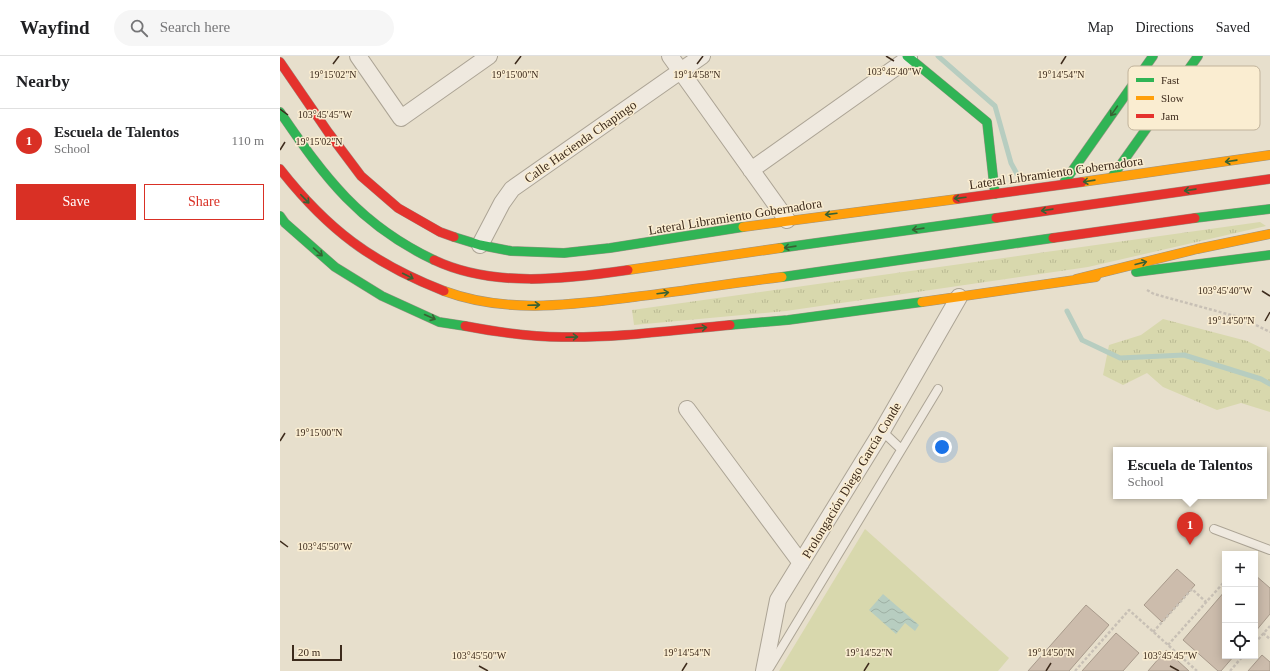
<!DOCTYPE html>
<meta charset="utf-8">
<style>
:root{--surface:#fff;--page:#f6f6f6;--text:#202124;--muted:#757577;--line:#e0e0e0;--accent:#d93025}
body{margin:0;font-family:Georgia,serif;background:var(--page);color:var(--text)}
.controls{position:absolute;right:12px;bottom:12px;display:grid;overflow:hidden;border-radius:0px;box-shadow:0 2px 10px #0003}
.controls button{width:36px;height:36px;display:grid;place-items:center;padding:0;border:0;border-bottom:1px solid var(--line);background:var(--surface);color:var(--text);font:20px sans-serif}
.scale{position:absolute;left:12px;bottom:10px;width:50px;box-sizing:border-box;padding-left:4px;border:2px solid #3d2b1c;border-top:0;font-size:11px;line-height:14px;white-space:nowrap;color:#3d2b1c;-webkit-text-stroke:3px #faedd1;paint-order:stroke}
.you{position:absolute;left:662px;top:391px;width:14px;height:14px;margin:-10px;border:3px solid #fff;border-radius:50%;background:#1a73e8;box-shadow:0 0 0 6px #1a73e833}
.badge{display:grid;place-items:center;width:26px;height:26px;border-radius:50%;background:var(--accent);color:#fff;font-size:13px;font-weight:700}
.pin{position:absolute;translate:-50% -33px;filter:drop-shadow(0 1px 2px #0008)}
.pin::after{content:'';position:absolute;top:21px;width:14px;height:12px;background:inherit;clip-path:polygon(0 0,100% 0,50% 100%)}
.popup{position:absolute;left:833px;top:391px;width:154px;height:52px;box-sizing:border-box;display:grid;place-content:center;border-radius:0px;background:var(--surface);filter:drop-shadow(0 1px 3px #0005);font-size:13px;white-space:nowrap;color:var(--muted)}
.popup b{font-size:15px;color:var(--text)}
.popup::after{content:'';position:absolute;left:50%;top:100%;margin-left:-8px;border:8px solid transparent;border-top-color:var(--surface)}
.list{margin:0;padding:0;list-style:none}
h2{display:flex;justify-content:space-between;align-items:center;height:52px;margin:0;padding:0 16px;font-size:17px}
h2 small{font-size:13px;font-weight:400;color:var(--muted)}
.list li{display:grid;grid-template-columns:26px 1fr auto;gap:12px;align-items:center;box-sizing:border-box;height:64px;padding:0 16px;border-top:1px solid var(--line)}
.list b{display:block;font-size:15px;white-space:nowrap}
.list p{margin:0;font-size:13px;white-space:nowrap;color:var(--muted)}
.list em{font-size:13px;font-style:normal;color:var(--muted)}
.actions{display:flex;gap:8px;padding:12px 16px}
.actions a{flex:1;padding:9px 0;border:1px solid var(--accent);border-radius:0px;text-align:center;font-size:14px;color:var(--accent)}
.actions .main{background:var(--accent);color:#fff}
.icon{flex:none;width:22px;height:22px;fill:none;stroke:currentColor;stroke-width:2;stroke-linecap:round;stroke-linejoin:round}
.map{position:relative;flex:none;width:990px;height:615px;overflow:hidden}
header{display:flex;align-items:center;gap:24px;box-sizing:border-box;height:56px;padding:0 20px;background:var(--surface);border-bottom:1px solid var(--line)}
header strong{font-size:19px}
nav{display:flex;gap:22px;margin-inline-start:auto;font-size:14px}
.search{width:280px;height:36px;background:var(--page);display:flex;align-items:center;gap:10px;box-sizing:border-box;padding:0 14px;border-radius:22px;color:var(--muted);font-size:15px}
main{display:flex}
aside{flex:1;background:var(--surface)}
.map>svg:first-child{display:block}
</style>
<header>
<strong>Wayfind</strong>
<div class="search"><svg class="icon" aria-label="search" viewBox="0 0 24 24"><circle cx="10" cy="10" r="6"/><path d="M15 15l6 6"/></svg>Search here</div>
<nav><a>Map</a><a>Directions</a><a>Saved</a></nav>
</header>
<main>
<aside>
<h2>Nearby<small></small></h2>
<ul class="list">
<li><span class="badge">1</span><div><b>Escuela de Talentos</b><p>School</p></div><em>110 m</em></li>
</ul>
<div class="actions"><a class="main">Save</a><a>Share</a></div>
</aside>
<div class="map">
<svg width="990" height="615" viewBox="0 0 990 615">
<defs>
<pattern id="grass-tufts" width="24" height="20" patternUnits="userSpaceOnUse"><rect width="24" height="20" fill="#d8d8ad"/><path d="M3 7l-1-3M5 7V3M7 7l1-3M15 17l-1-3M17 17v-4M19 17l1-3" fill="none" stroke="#baba94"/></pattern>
<pattern id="water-waves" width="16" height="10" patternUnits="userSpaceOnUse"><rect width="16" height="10" fill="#b7cdc0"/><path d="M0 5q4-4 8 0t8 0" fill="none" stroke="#9eb0a4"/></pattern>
</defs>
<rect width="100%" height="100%" fill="#e7dfcc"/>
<path fill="url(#grass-tufts)" d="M980,166L986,170L808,211L506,255L354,269L352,254Z
M883,263L967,285L990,296V356L961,347L937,354L883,331L867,317L843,329L823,319L829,289L861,279Z"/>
<path fill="#d8d8ad" d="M585,473L729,602L718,615H499Z"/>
<path fill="url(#water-waves)" d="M603,538L639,569L635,575L625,567L616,578L589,554Z"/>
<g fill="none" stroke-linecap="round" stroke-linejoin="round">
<path stroke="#b7cdc0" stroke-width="5" d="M658,0L715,50L731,107L737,118
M787,255L802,284L840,302L904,299L981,323L990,328"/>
</g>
<path fill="#ccbcac" stroke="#a89a8b" d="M897,513L915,529L882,566L864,549Z
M975,519L990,532V558L975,576Z
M945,535V600H954L941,615H938L903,584Z
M806,549L829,569L789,615H748Z
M836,577L859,597L843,615H802Z
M886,594L909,615H868Z
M982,599L990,606V615H968Z"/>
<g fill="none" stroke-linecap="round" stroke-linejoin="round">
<defs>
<path id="lane" d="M602,375L621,393
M934,473L990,494
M490,611L658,333"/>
<path id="street" d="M78,0L121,62L209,0
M390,0L507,164
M471,114L629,2
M200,189L222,147L232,133L422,0
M407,353L521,507
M484,615L498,544L602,375L679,241"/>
<path id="fast" d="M627,0L707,66L715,138
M0,56C45,122 80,169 154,204
M832,121L918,0
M783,128L873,0
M0,160L5,167L55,211L102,240L159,266L185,270
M915,162L990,153
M174,181L200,189L231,195L284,197L330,192L463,171
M500,192L716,162
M856,216L990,199
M502,221L773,182
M450,269L508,264L642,246"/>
<path id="slow" d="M802,126L990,99
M463,171L677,143
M348,214L500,192
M796,223L917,193L990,178
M164,235C226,258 290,249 354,241C403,235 452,227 502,221
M642,246L816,221"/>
<path id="jam" d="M0,6L48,76L81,120L118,152L160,176L174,181
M0,113C47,173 92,207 164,235
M677,143L802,126
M716,162L990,123
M773,182L915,162
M154,204C213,232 286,223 348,214
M185,270C217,276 249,281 282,281C338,282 394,274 450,269"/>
</defs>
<use href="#lane" stroke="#aca495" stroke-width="10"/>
<use href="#street" stroke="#aca495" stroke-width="18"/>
<use href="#fast" stroke="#9c9385" stroke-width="10"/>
<use href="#slow" stroke="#9c9385" stroke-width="10"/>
<use href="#jam" stroke="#9c9385" stroke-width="10"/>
<path stroke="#c8c0b5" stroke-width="2.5" stroke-dasharray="3 2" stroke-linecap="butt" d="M867,234L874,238L962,262L990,276
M873,576L912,533L926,546
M983,577L990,583
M975,587L990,570
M888,589L945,525
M795,615L849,554L917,615
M950,615L963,600"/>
<use href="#lane" stroke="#efe9df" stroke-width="8"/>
<use href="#street" stroke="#efe9df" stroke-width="16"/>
<use href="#fast" stroke="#30b455" stroke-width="9"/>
<use href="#slow" stroke="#ff9f0a" stroke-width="9"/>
<use href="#jam" stroke="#e5322d" stroke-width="9"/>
</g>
<defs><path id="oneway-shaft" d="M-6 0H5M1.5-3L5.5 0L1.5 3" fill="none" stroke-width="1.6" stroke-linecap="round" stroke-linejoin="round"/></defs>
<g stroke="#386233">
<use href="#oneway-shaft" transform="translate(834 55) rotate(125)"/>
<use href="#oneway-shaft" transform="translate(951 105) rotate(172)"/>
<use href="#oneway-shaft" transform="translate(809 125) rotate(172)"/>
<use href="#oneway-shaft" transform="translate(910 134) rotate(172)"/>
<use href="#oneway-shaft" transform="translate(680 142) rotate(173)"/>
<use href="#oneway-shaft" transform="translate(25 143) rotate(46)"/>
<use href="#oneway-shaft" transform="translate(767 154) rotate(172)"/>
<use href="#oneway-shaft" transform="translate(551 158) rotate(173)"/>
<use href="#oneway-shaft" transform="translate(638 173) rotate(172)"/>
<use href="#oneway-shaft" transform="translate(510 191) rotate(172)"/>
<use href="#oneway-shaft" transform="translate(38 196) rotate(42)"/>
<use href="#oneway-shaft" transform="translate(861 207) rotate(-14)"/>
<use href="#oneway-shaft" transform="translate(128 220) rotate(27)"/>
<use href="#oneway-shaft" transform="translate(383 237) rotate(-7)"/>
<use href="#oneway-shaft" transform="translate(254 249) rotate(-2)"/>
<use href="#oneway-shaft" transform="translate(150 261) rotate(24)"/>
<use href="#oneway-shaft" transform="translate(421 272) rotate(-5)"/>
<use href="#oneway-shaft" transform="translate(292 281) rotate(-2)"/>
</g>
<path fill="none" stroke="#3d2b1c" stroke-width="1.5" d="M606,0L614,5M53,8L59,0M235,8L241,0M417,8L423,0M781,8L786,0M0,53L8,59M0,94L5,86M982,235L990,240M985,265L990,256M0,385L5,377M0,485L8,491M199,610L208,615M890,610L899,615M402,615L407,607M584,615L589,607M766,615L771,607"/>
<g text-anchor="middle" stroke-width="3" stroke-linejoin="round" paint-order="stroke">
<g font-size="13" fill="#3d2b1c" stroke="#faedd1">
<text transform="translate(300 85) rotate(-35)" y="5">Calle Hacienda Chapingo</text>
<text transform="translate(776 116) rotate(-8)" y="5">Lateral Libramiento Gobernadora</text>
<text transform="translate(455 160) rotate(-9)" y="5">Lateral Libramiento Gobernadora</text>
<text transform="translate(571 424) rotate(-59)" y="5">Prolongación Diego García Conde</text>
</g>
</g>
<rect x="848" y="10" width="132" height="64" rx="6" fill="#faedd1" stroke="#c1b39b" stroke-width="1"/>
<rect x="856" y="22" width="18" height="4" fill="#30b455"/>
<rect x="856" y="40" width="18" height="4" fill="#ff9f0a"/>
<rect x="856" y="58" width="18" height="4" fill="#e5322d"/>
<g font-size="11" fill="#3d2b1c">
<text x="881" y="28">Fast</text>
<text x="881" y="46">Slow</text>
<text x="881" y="64">Jam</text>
</g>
<g font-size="10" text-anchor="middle" fill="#3d2b1c" stroke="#faedd1" stroke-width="3" stroke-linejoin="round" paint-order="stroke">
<text x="614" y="19">103°45'40"W</text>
<text x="53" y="22">19°15'02"N</text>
<text x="235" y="22">19°15'00"N</text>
<text x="417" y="22">19°14'58"N</text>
<text x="781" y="22">19°14'54"N</text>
<text x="45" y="62">103°45'45"W</text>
<text x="39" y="89">19°15'02"N</text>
<text x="945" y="238">103°45'40"W</text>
<text x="951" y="268">19°14'50"N</text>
<text x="39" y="380">19°15'00"N</text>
<text x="45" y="494">103°45'50"W</text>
<text x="407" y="600">19°14'54"N</text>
<text x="589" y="600">19°14'52"N</text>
<text x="771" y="600">19°14'50"N</text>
<text x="199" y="603">103°45'50"W</text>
<text x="890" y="603">103°45'45"W</text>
</g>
</svg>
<div class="controls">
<button>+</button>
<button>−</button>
<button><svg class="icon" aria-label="locate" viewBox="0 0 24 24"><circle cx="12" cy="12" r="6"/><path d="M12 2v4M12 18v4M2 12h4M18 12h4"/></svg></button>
</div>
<div class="scale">20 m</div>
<div class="you"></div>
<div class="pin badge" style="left:910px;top:489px">1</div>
<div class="popup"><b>Escuela de Talentos</b>School</div>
</div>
</main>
